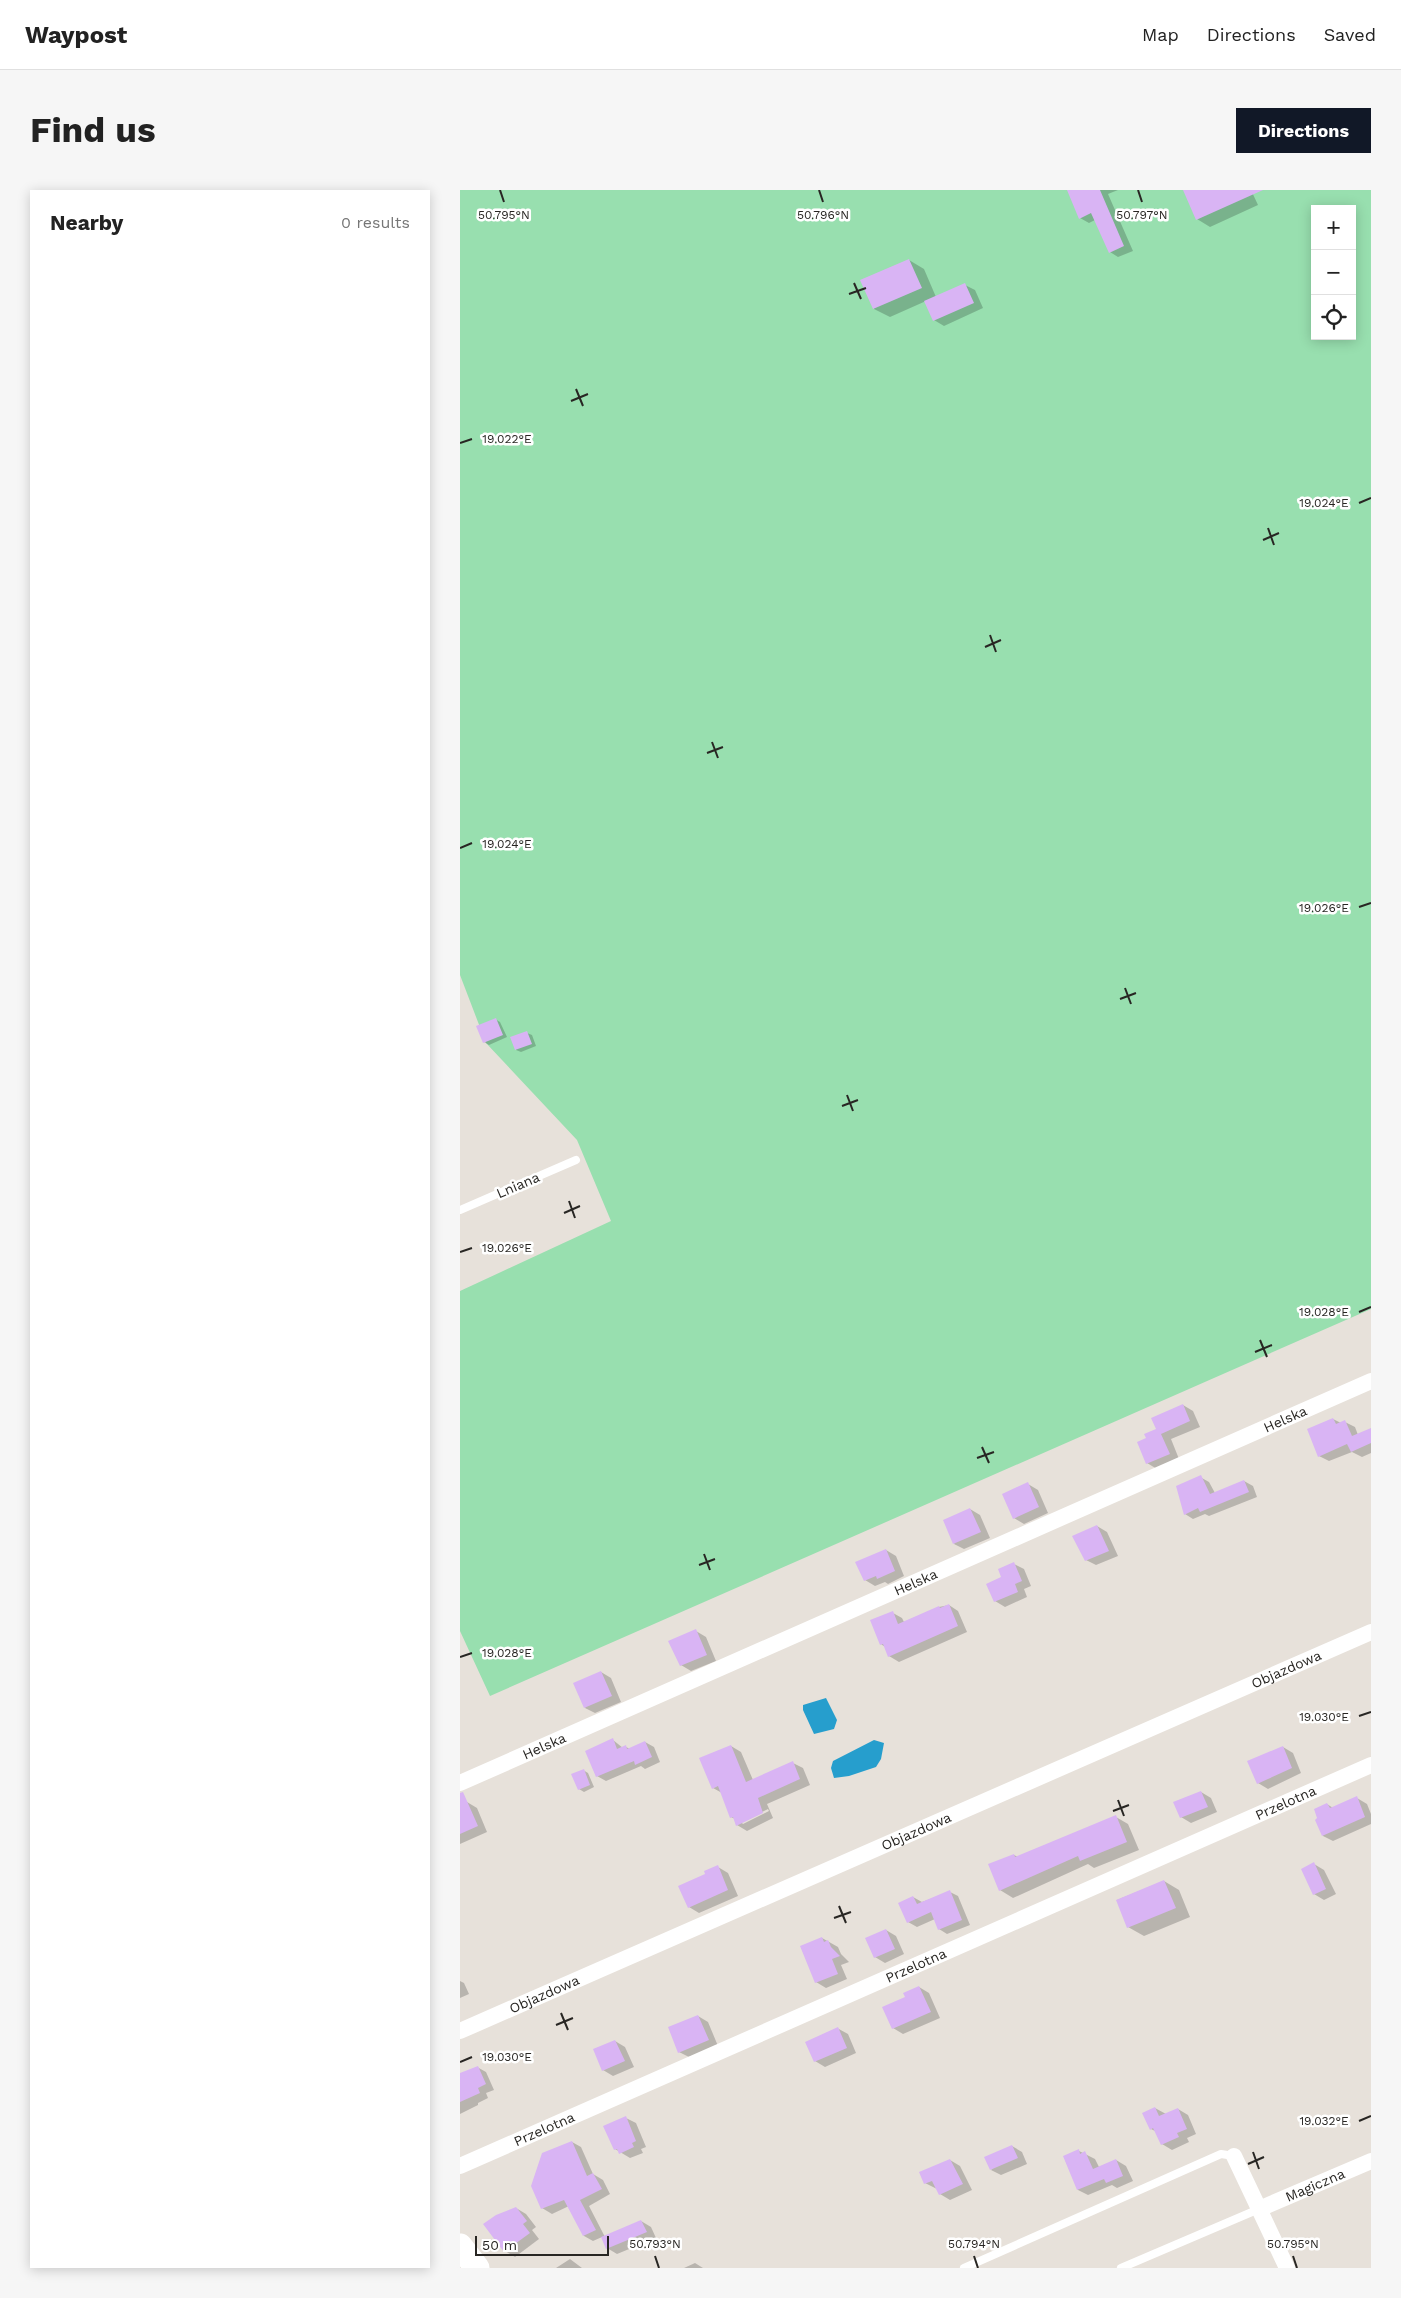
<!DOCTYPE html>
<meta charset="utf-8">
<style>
:root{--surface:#fff;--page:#f6f6f6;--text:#222;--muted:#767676;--line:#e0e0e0;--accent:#111827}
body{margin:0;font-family:"Work Sans",sans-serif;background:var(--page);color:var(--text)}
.controls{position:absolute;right:15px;top:15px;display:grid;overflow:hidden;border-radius:0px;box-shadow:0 2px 12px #0003}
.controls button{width:45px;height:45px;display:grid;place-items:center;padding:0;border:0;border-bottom:1px solid var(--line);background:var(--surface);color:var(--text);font:25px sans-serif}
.scale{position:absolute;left:15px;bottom:12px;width:134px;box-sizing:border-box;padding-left:5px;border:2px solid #282623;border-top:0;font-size:14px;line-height:18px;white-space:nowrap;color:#282623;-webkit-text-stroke:4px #fff;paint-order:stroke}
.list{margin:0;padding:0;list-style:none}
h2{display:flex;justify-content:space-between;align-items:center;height:65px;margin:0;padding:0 20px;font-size:21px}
h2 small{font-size:16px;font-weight:400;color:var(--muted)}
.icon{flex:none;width:28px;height:28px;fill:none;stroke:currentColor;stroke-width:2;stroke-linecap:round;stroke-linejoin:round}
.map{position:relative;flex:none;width:911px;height:2078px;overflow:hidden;border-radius:0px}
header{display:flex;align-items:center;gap:30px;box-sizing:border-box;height:70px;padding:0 25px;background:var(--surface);border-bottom:1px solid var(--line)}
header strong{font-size:24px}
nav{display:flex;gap:28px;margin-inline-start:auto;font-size:18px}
.intro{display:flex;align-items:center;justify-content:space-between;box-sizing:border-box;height:120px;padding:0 30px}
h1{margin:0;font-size:35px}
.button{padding:12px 22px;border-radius:0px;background:var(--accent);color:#fff;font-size:18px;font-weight:700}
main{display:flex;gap:30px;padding:0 30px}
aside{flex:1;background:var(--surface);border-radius:0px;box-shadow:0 2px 12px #0003}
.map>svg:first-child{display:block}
</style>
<header>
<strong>Waypost</strong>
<nav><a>Map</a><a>Directions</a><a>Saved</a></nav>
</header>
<div class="intro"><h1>Find us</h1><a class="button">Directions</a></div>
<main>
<aside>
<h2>Nearby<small>0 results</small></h2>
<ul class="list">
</ul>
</aside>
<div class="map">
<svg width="911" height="2078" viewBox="0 0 911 2078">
<rect width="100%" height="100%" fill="#e7e1da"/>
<path fill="#98dfaf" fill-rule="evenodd" d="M0,0H911V1119L30,1506L0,1441V1101L151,1031L117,950L26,853L0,785ZM855,19H892V146H855Z"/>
<path fill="#269ecd" d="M366,1508L377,1530L374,1539L354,1544L343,1520V1515Z
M414,1550L424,1553L421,1569L416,1577L389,1586L374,1588L371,1578L373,1571Z"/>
<path fill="#0003" fill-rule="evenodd" d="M608,0H658L648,4L673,61L658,67L650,62L635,30L629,33L620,28Z
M724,0H791L798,15L750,37L737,29Z
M449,70L464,79L476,107L505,95L515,100L523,118L484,136L474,130L466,111L430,127L414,119L402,91Z
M35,829L40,832L47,847L29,855L24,852Z
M67,843L72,845L76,856L61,862L56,860L52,848Z
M723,1215L733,1221L740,1237L711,1249L719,1269L697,1279L687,1273L688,1249Z
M873,1229L881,1233L885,1232L895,1237L898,1245L911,1239V1263L902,1267L892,1262L869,1271L859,1266Z
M740,1287L749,1292L755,1303L784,1291L793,1296L797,1307L749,1326L745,1324L733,1329L725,1324Z
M568,1294L578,1300L588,1323L564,1334L554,1328Z
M510,1319L520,1325L530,1348L504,1359L494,1354Z
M637,1336L647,1342L658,1366L636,1375L626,1370Z
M426,1360L436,1366L444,1386L428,1394L425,1392L415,1396L405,1390Z
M554,1374L564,1379L571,1396L564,1399L567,1407L545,1417L535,1411L542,1388Z
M489,1415L498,1421L507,1442L439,1472L429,1466L425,1457L421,1454L433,1423L442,1428L444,1432L479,1417Z
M236,1441L246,1447L256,1471L231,1481L221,1475Z
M141,1482L151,1488L161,1512L135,1523L125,1518Z
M153,1550L163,1558L166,1557L170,1559L185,1552L194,1557L200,1572L185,1579L181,1576L146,1591L137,1586L127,1561Z
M271,1556L281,1562L293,1590L333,1573L343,1578L350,1595L307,1614L313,1628L287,1641L277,1635L275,1629L271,1627L262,1603L253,1598ZM308,1619L309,1621L283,1634L281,1632Z
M823,1557L833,1563L841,1583L808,1599L798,1593Z
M123,1580L128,1583L134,1597L124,1602L119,1599Z
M741,1602L751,1608L757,1622L731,1633L721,1627Z
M897,1608L907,1614L911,1624V1634L873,1651L863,1646L867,1614L873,1618Z
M7,1612L17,1618L27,1642L0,1654V1615Z
M656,1627L668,1634L679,1660L634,1678L628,1674L553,1708L540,1700L554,1665L558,1667Z
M854,1674L864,1680L876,1704L864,1710L854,1704Z
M258,1677L268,1683L278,1706L239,1723L229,1717L247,1684Z
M704,1691L719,1700L730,1727L684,1746L668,1737L657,1710Z
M490,1702L498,1706L510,1735L487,1744L479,1739L475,1729L457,1737L448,1732L453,1707L462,1712Z
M426,1740L436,1746L444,1764L425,1773L415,1767Z
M362,1748L378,1757L381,1764L389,1772L381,1775L387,1789L366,1798L356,1792L341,1757Z
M0,1791L4,1793L9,1804L0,1808Z
M459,1797L469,1803L480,1828L443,1844L433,1838L447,1808Z
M238,1826L248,1832L258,1856L229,1867L219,1862Z
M377,1838L388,1844L396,1863L365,1877L355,1871Z
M155,1851L165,1857L174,1877L153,1886L143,1880Z
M17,1877L26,1882L34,1900L26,1903L28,1908L18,1913V1915L0,1924V1885Z
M695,1918L706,1924L718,1919L728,1925L736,1944L727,1948L729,1952L712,1960L702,1954L697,1942L691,1939Z
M166,1928L176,1933L186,1957L181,1959L183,1963L170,1968L155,1959Z
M112,1952L121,1957L133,1984L143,1990L150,2004L129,2016L145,2047L181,2031L191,2037L196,2048L157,2064L147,2058L142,2047L133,2051L124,2046L109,2016L92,2024L82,2018Z
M552,1956L562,1962L567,1974L541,1985L531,1980Z
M619,1961L635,1969L639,1977L656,1970L666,1976L673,1991L657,1998L652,1995L628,2005L618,2000L604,1967Z
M490,1970L500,1976L512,2000L490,2010L480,2004L477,1999L465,1993Z
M56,2018L66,2024L76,2037L72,2040L79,2049L55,2067L45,2061Z
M110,2069L122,2078H96Z
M235,2073L243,2078H224Z"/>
<path fill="#d9b4f4" d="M607,0H640L664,56L649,63L631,23L619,29Z
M723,0H803L736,30Z
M449,69L462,98L413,119L400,90Z
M505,93L514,113L473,131L464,111Z
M36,828L43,845L23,853L16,836Z
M67,841L72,854L55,860L50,847Z
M723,1214L730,1231L701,1244L710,1264L686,1274L677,1252L686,1248L684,1244L696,1239L691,1228Z
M873,1228L876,1234L885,1230L892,1246L911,1238V1253L891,1262L887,1254L858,1267L847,1239Z
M741,1285L750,1304L784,1290L789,1302L740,1322L738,1318L724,1325L716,1296Z
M568,1292L579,1317L553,1329L542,1304Z
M510,1318L521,1342L493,1354L483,1330Z
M637,1335L649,1361L625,1371L612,1346Z
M426,1359L435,1381L417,1389L416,1386L404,1391L395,1372Z
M554,1372L562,1391L555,1394L558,1402L534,1412L526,1394L541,1387L538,1379Z
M489,1414L498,1436L428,1467L423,1454L420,1455L410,1430L433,1421L438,1434L479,1416L480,1418Z
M236,1439L247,1465L220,1476L208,1451Z
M141,1481L152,1506L124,1518L113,1493Z
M153,1548L157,1559L166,1555L167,1559L185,1551L192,1567L175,1575L174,1571L136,1587L125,1561Z
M271,1555L286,1592L333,1571L340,1589L298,1608L303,1623L276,1636L273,1627L270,1628L258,1596L252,1599L239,1568Z
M823,1556L832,1578L797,1594L787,1571Z
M124,1579L130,1595L118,1600L111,1584Z
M741,1601L748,1617L720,1628L713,1612Z
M3,1602L18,1636L0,1644V1603Z
M897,1606L905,1627L862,1646L855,1630L857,1628L854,1619L867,1613L870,1618Z
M656,1625L667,1652L620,1671L618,1666L539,1701L528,1674L554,1664L555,1667Z
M854,1672L866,1699L853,1705L841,1679Z
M258,1675L268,1700L228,1718L218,1696L245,1684L244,1681Z
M704,1690L716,1718L667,1738L656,1710Z
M490,1700L502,1730L478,1740L471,1722L447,1733L438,1713L453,1706L457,1714Z
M426,1739L435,1759L414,1768L405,1748Z
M362,1747L364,1752L368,1750L371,1757L380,1766L372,1769L378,1784L355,1793L340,1756Z
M459,1796L471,1822L432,1839L422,1817L445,1807L443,1803Z
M238,1825L249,1850L218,1863L208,1837Z
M378,1837L387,1858L354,1872L345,1852Z
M155,1850L165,1871L142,1881L133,1859Z
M18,1876L26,1894L18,1898L20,1903L0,1912V1883Z
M695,1917L699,1926L718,1918L727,1939L717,1943L719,1947L701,1955L693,1938L690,1940L682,1923Z
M166,1926L176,1951L172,1953L174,1957L159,1964L157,1959L154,1960L143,1936Z
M112,1951L127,1986L133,1983L142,1999L120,2010L136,2040L123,2046L104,2010L81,2019L71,1996L82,1963Z
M552,1955L558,1968L530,1980L524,1967Z
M619,1959L620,1964L625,1961L633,1979L656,1969L663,1986L646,1993L644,1989L617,2000L603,1966Z
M490,1969L503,1994L479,2005L472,1991L464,1994L459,1982Z
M56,2017L67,2031L63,2034L70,2043L44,2062L23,2034L36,2025Z
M181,2030L187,2042L146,2059L141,2047Z"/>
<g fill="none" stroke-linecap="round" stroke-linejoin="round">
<path stroke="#fff" stroke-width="8" d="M0,1020L116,970
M504,2078L761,1964L774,1966
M661,2078L799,2019"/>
<g stroke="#fff" stroke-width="16">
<path id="s1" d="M0,1593L911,1191"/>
<path id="s2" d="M0,1841L911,1442"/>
<path d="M774,1966L827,2078"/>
<path id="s3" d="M0,1976L911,1575"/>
<path id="s4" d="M799,2019L911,1971"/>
</g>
<path stroke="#fff" stroke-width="25" d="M0,2056L17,2078"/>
</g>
<path fill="none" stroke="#282623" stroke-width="2" d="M40,0L44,12M359,0L363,12M678,0L682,12M394,93L401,109M389,104L406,98M116,199L123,216M111,211L128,204M0,253L12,249M899,313L911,308M808,338L814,355M803,350L819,343M530,445L536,462M525,457L541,450M252,552L258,568M247,563L263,557M0,658L12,653M899,717L911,713M665,798L671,814M660,809L676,803M387,905L393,921M382,916L398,910M109,1011L115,1028M104,1023L120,1016M0,1062L12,1058M899,1122L911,1117M800,1150L807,1167M795,1162L812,1155M522,1257L529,1273M517,1268L534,1262M244,1364L250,1380M239,1375L255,1369M0,1467L12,1463M899,1526L911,1522M658,1610L664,1626M653,1621L669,1615M379,1716L386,1733M374,1728L391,1722M101,1823L108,1840M96,1835L113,1828M0,1872L12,1867M899,1931L911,1926M793,1962L799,1979M788,1974L804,1967M195,2066L199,2078M514,2066L518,2078M833,2066L837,2078"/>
<g text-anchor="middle" stroke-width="5" stroke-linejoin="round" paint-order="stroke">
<g font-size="14" fill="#282623" stroke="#fff">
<text transform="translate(58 995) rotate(-23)" y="5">Lniana</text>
<text dy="5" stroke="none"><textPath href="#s1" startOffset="902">Helska</textPath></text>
<text dy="5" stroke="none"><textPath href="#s1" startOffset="498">Helska</textPath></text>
<text dy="5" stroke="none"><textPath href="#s2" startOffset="902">Objazdowa</textPath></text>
<text dy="5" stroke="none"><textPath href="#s1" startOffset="92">Helska</textPath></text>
<text dy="5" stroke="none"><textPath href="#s3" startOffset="902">Przelotna</textPath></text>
<text dy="5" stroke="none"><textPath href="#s2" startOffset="498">Objazdowa</textPath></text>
<text dy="5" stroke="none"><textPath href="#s3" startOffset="498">Przelotna</textPath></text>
<text dy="5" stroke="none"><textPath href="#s2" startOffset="92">Objazdowa</textPath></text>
<text dy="5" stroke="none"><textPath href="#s3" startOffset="92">Przelotna</textPath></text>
<text dy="5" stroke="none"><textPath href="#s4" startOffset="61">Magiczna</textPath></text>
</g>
</g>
<g font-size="12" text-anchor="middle" fill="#282623" stroke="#fff" stroke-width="5" stroke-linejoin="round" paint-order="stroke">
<text x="44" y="29">50.795°N</text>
<text x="363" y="29">50.796°N</text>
<text x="682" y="29">50.797°N</text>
<text x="47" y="253">19.022°E</text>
<text x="864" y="317">19.024°E</text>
<text x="47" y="658">19.024°E</text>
<text x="864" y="722">19.026°E</text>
<text x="47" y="1062">19.026°E</text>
<text x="864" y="1126">19.028°E</text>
<text x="47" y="1467">19.028°E</text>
<text x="864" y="1531">19.030°E</text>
<text x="47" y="1871">19.030°E</text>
<text x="864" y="1935">19.032°E</text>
<text x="195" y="2058">50.793°N</text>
<text x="514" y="2058">50.794°N</text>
<text x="833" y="2058">50.795°N</text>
</g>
</svg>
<div class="controls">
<button>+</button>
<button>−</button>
<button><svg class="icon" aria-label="locate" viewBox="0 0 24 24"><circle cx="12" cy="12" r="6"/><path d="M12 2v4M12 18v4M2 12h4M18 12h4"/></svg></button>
</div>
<div class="scale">50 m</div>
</div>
</main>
